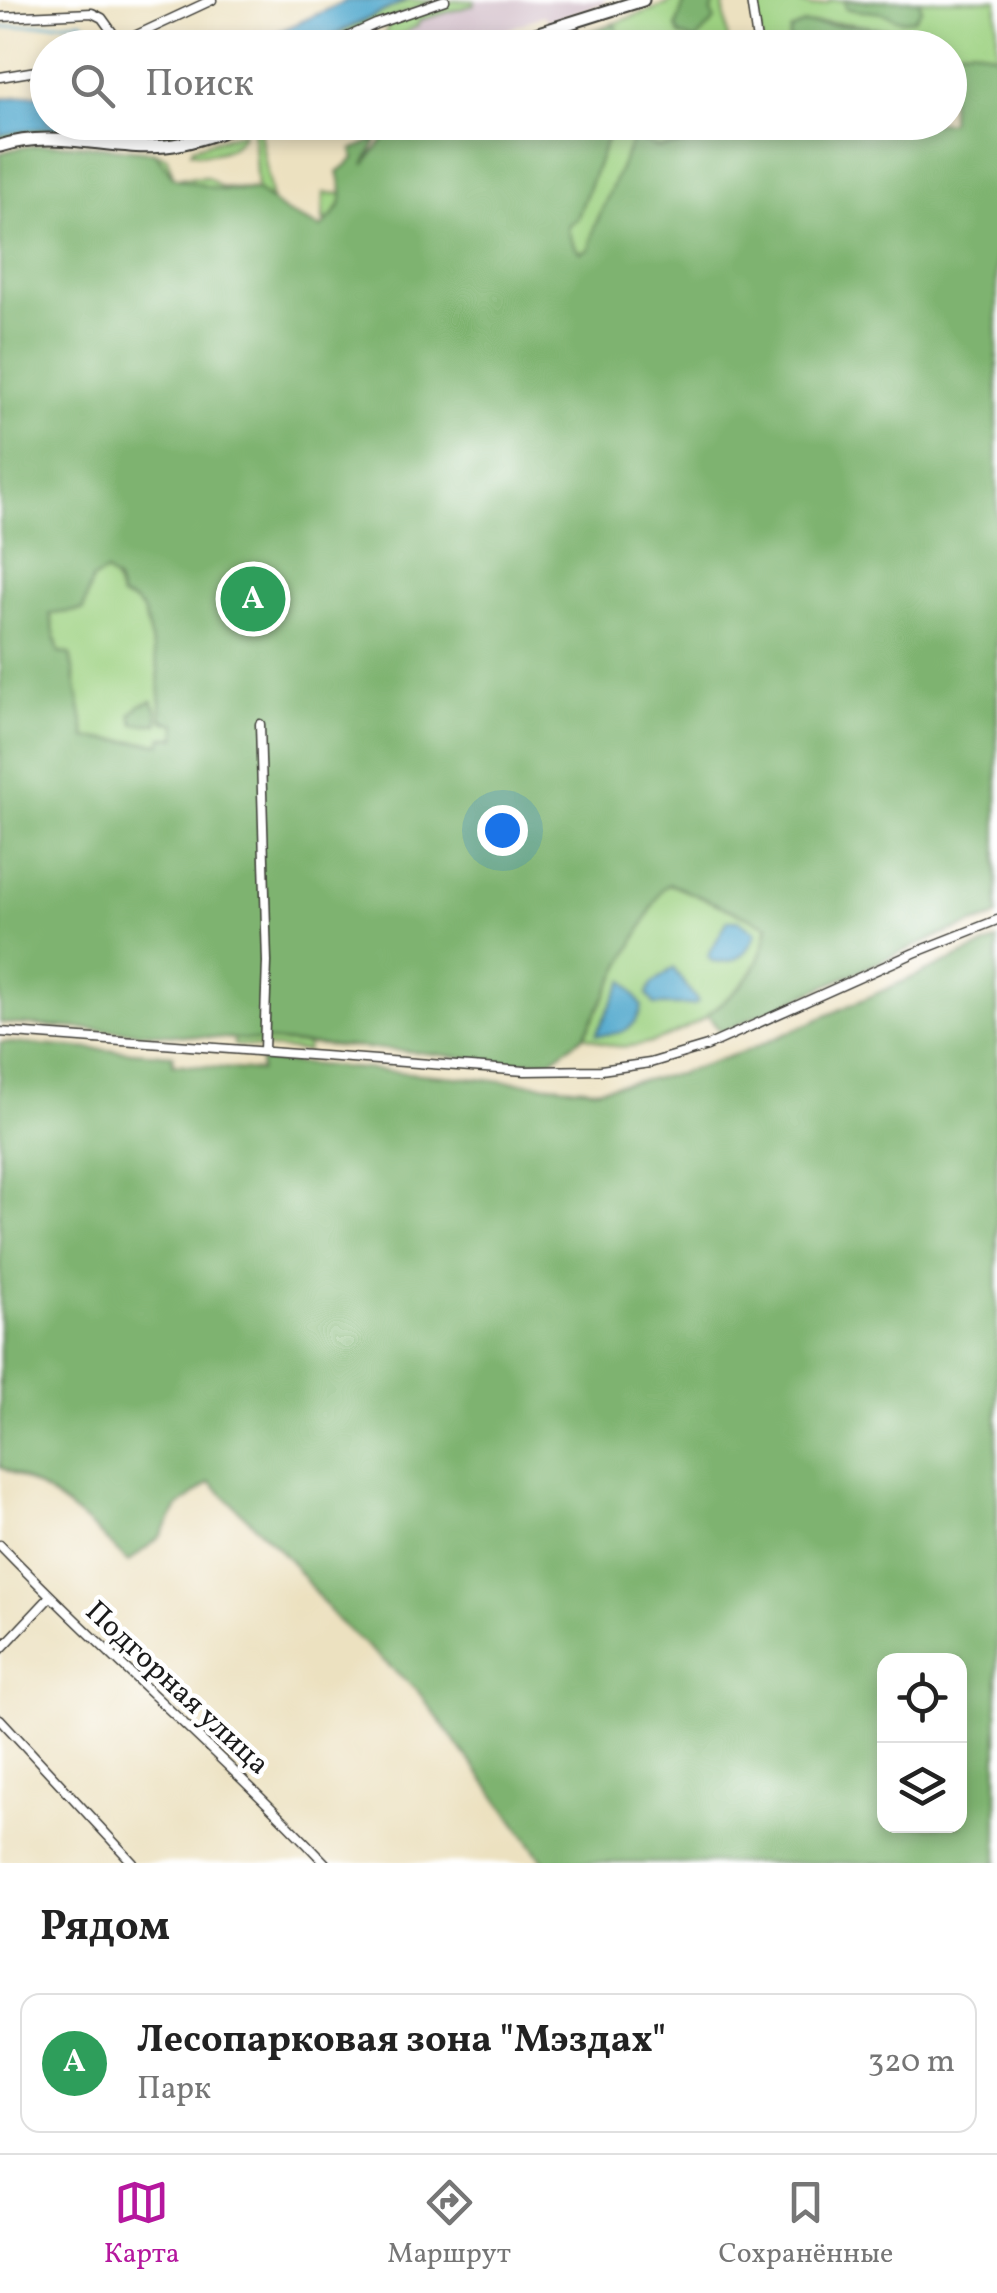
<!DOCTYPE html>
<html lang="ru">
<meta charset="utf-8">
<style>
:root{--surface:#fff;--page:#f2f2f2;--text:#222;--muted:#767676;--line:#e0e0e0;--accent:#b5179e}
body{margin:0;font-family:Vollkorn,serif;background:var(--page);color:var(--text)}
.controls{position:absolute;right:30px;bottom:30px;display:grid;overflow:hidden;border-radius:20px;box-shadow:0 5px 15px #0003}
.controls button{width:90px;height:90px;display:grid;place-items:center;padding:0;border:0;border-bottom:2px solid var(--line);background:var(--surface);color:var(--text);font:50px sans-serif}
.you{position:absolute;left:502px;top:830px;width:35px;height:35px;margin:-25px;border:8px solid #fff;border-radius:50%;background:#1a73e8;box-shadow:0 0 0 15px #1a73e833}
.badge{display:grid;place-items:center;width:65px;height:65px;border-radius:50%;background:var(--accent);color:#fff;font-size:32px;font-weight:700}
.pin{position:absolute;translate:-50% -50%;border:5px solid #fff;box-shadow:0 2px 10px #0006}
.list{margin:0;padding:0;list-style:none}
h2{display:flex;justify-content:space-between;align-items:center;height:130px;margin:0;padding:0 40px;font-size:42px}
h2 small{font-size:32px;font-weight:400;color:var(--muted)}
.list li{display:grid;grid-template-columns:65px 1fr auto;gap:30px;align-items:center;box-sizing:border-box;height:140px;margin:0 20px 20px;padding:0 20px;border:2px solid var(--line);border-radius:20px}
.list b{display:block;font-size:38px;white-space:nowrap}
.list p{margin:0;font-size:32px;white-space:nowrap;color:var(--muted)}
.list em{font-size:32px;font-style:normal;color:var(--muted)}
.icon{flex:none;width:55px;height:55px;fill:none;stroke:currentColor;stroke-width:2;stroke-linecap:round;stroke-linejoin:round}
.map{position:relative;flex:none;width:997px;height:1863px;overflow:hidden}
.search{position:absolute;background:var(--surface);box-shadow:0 5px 15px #0003;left:30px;right:30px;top:30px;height:110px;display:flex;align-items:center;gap:25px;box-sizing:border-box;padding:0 35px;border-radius:55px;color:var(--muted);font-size:38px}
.sheet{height:290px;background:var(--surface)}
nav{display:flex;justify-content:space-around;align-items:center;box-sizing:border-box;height:140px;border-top:2px solid var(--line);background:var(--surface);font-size:28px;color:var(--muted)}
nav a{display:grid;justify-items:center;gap:5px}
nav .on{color:var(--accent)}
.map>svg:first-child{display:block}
</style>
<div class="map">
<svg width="997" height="1863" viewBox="0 0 997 1863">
<rect width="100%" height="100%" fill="#fff"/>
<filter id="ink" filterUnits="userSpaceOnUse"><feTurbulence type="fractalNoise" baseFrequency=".01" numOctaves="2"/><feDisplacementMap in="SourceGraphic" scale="20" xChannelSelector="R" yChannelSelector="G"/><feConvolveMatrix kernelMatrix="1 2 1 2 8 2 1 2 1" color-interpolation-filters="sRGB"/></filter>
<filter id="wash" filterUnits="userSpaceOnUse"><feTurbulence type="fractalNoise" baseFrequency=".0048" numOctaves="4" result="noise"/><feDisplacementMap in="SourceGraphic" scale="40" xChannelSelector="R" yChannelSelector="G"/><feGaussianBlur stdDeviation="2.25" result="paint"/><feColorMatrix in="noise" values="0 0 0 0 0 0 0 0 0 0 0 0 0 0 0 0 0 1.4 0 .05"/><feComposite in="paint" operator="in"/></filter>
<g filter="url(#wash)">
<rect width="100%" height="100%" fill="#ece1c0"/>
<path fill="#d1bdc8" d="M471,0H604L605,3L548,21L544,15L464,47H412L404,20Z"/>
<path fill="#9dd181" stroke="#5c764e" stroke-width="2.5" d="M408,0H436L318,47L308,48Z
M456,0L475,1L473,5L420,20L417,26L389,41L385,36L388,23Z
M670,0H746L723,4L729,47H621L616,41L617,28L612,24L668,4Z
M755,0H793L812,7L828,3L830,0H997V55C982,51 972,51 957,51C941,51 915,44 897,38L892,31C861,25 820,16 791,30L789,39L796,47H762Z
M370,33L377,35L386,47L330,48Z
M142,122L231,123L162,142L92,132L29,134L0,141V135C44,120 96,130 142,122Z
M271,123H285L260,131L272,201L257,189L222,190L174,178L154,152L167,157L174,178L207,177L221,187L257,189L253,130Z
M613,123H736L739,137L657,148L634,137L594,228L593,241L583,260L311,1007L307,1051L234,1045L233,992L176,738H163L162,744L86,738L70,655L59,654L50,614L83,610L92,580L106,572L113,576L121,597L134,601L143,610L158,668L163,721L167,723L568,225L577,219Z
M244,132C236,153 209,157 191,152L194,147Z
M324,193L344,194V199L329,220L323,221Z
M670,884L768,925C765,940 764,958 756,971C731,1009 660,1051 614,1046C604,1045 594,1039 584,1036L662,888Z"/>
<path fill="#7eb36f" stroke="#4d6846" stroke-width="2.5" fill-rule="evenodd" d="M685,0H716L711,13L715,20L695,41L679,35L676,27Z
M920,0L921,10L914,19C890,22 899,17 881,13C869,11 858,12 846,8L844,1Z
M612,24L617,27L616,40L621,47H542Z
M804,24L864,26L892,31L897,38L934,47H796L789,39L791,30Z
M972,48L997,55V916L936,937L721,1032L707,1015C744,985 759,974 768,926L670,884L662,889L584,1036L551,1060L514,1063L395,1050L0,1023V153C49,136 102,148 154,152L174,178L222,190H257L285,212L321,228C344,204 346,203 338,172L354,159L352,150L378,138L364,165L390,131L409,123H613L577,219L568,225C568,233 573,247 581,252L589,249L594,228L634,136L657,148L738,137L744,123L950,122V50ZM106,572L117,581L121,597L134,601L143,610L158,668L162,720L176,724V738H162L161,744L86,738L70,654L59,653L50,614L83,610L92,580Z
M152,701L157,711L158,724H134L131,714L140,705Z
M997,940V1863H545L417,1690L338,1621L288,1558L210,1482L178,1507L160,1537L128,1562C90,1522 50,1489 0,1467V1042L173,1055V1064L260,1071L261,1060L595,1089L678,1074L751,1049ZM884,1660H960V1826H884Z"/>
<path fill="#4fa7cc" stroke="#366274" stroke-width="2.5" d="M348,0H407L308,47H246Z
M28,95H47L48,122L141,123L34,129L0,135V99Z
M728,920H738L756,933C747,954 736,965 712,961L708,956Z
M673,968L698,1002L694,1005H655L647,994L652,984Z
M624,980L642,1006C636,1030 621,1036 596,1034Z"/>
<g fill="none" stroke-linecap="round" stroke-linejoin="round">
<path stroke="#4fa7cc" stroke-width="2.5" d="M0,28L81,21L98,33L104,48"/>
</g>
</g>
<g filter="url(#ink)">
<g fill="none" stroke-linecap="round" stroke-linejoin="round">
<defs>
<path id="minor" d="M751,0L758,48
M0,17L92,13L102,18L120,43
M109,48L212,0
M323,48L376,24L445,0
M0,77L48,69
M119,144L122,130L152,122
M260,724L267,962L264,1050
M0,1032L525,1071L601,1070L650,1063L707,1046L914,953L997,920
M0,1545C105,1654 221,1753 325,1863
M0,1650L50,1597
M0,1719L133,1863"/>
<path id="primary" d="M491,48L643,0
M0,146C55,128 110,151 166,146C194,143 223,131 250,122"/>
</defs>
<use href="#minor" stroke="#3b3a35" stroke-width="11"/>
<use href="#primary" stroke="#3b3a35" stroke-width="15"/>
<use href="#minor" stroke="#fff" stroke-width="8"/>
<use href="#primary" stroke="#fff" stroke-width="11"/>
</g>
</g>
<g text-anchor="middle" stroke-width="9" stroke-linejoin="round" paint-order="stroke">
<g font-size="30" fill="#1c1c1c" stroke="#fff">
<text transform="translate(178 1687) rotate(43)" y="10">Подгорная улица</text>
</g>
</g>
</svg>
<div class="controls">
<button><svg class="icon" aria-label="locate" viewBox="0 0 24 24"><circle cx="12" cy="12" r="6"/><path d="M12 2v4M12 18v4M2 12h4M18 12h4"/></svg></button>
<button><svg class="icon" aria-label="layers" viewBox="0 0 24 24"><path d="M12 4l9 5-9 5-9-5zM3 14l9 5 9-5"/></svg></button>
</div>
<div class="you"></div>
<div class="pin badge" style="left:253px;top:599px;background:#2e9e5b">A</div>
<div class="search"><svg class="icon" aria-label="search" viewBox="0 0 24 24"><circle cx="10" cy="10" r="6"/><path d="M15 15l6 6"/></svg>Поиск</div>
</div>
<section class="sheet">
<h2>Рядом<small></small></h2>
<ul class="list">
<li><span class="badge" style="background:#2e9e5b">A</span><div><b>Лесопарковая зона &quot;Мэздах&quot;</b><p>Парк</p></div><em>320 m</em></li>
</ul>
</section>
<nav>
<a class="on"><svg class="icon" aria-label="map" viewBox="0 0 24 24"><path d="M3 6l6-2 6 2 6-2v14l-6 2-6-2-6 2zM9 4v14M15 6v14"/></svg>Карта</a>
<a><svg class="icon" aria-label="directions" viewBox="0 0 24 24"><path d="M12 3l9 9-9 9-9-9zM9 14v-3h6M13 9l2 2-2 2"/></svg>Маршрут</a>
<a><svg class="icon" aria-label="saved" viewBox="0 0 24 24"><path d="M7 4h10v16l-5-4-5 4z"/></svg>Сохранённые</a>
</nav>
